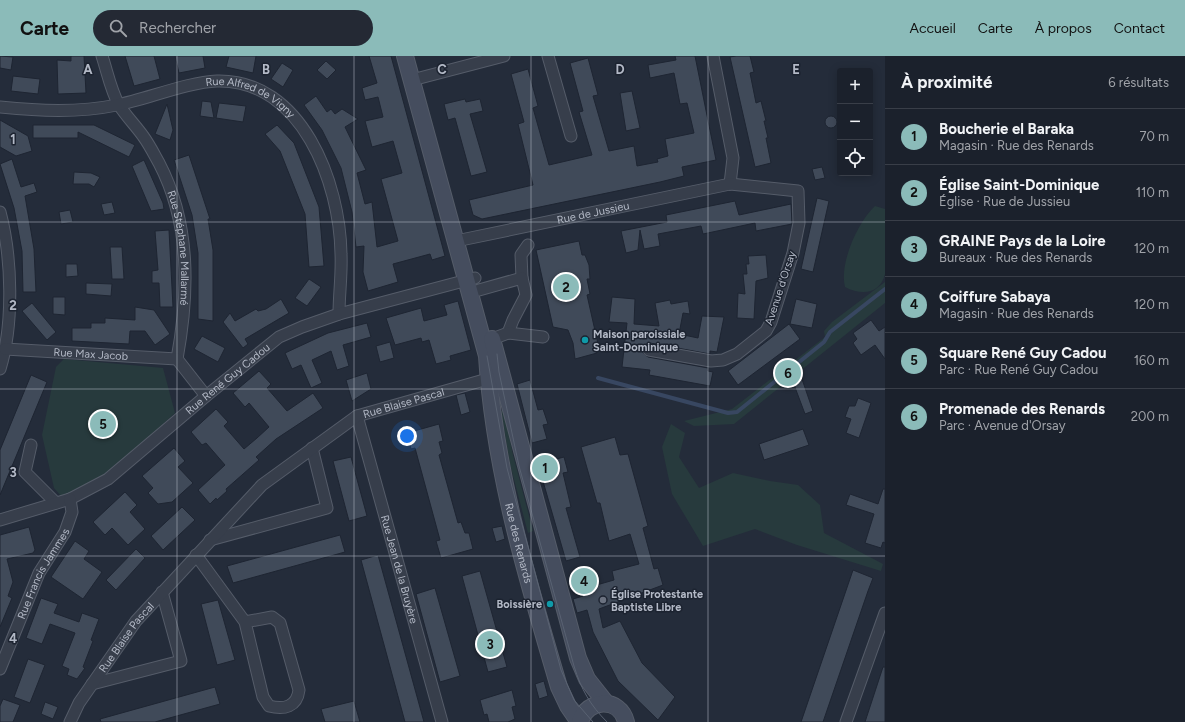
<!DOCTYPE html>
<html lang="fr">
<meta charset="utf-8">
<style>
:root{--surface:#1b212c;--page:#242934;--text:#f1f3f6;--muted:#a0a3a9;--line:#393e48;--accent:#8bbbb9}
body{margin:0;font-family:Figtree,sans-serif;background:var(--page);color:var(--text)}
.controls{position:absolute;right:12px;top:12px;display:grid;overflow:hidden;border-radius:4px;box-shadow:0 2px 10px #0003}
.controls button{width:36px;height:36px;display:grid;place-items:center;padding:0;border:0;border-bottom:1px solid var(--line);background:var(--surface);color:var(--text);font:20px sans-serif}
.you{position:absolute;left:407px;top:380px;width:14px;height:14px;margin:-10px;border:3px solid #fff;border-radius:50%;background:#1a73e8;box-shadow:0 0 0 6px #1a73e833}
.badge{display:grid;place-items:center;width:26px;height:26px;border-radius:50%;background:var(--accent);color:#111;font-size:13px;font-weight:700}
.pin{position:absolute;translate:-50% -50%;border:2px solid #fff;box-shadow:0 1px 4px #0006}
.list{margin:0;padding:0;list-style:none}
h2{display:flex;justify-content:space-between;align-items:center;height:52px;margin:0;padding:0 16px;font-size:17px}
h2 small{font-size:13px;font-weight:400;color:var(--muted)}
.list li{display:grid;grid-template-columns:26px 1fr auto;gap:12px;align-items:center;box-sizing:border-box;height:56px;padding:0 16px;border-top:1px solid var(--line)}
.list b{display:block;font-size:15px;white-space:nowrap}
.list p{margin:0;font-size:13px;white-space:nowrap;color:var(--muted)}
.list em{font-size:13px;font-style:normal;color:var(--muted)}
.icon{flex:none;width:22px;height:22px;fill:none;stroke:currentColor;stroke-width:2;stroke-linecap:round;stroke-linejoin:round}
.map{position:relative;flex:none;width:885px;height:666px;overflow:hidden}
header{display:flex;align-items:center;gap:24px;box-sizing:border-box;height:56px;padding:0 20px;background:var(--accent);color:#111}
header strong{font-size:19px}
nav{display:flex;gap:22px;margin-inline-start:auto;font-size:14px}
.search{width:280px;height:36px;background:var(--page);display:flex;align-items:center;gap:10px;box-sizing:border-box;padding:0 14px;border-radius:22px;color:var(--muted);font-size:15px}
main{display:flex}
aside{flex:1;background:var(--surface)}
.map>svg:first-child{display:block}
</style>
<header>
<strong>Carte</strong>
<div class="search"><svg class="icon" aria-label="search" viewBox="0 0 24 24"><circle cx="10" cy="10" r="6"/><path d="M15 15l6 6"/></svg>Rechercher</div>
<nav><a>Accueil</a><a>Carte</a><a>À propos</a><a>Contact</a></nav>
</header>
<main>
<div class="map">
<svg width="885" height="666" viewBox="0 0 885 666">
<rect width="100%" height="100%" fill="#242c3a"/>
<path fill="#273a3d" d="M875,150L885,153V218C880,238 862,240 845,231C839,207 858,166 875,150Z
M885,226V247L734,368L694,370L684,365L732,353L825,281L824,275L832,266Z
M64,303L163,312L175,357L96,430L61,440L54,432L42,379L56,311Z
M501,355H504L513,399L533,475L528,477L510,408Z
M671,368L685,377L679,401L699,432L733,417L770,425L798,429L820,449L824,477L883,508L881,515L797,489L755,473L703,490L672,438L662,391Z"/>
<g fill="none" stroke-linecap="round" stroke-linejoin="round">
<path stroke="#384761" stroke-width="4" d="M598,322L728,357L737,356L824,286L830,276L885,233"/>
</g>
<path fill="#404a59" stroke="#1e2532" d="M0,0L13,1L11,14L0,12Z
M71,0H84L86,37L58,38L57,4L71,5Z
M125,0H154L160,23L134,30Z
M175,0H203L205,12L179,17Z
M229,0H256L253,17L226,11Z
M369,0H391L445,200L432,204L430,198L393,208L398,226L368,235L363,216L364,190L356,191L352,156L341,112L322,74L304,49L316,40L327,56L331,53L335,58L342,53L358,63L345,71L366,114L357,117L365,148L372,146L377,191L398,185L381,123L402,117L393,85L372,91L365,65L383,61L378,41L365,44L362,32L377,27Z
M675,0H695L716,104L682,111L684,120L660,126L482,163L473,159L469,144L533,129L518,68L524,66L511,18L528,13L538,50L533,52L549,109L592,99L579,56L583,55L570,7L588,2L598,39L593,40L609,95L634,90L637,110L658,106L657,103L668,100L665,83L694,77L687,47L680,48L674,17L650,22L648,9L676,4Z
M736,0H750L754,16L750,17L756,47L761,45L766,65H764L768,82H766L771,107L755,111L730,1Z
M326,5L336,14L327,23L317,14Z
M282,7L293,14L283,31L271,23Z
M13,20L40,23L38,38L11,35Z
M632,35L640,72L626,75L620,37Z
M465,43L466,46L480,43L483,55L470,58L487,116L471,120L455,62L448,64L444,48Z
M202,45L211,46L214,62L200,60Z
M219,47L246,50L243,66L216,62Z
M167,48L173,74L170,84L155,78Z
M825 66a6 6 0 1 1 12 0a6 6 0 1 1-12 0Z
M0,64L28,80L32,95L16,100L0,91Z
M33,69H94L135,89L129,101L78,76V82H33Z
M277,69L294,87L319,151L324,210L309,211L305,158L280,95L265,78Z
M189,99L210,163H208L213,194V265L198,263V197L192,159L174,104Z
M12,103L21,131L34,127L37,136L25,140L34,193L36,236H23L22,195L14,152L0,108Z
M144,104L163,147L164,153L151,155L132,110Z
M822,111L825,122L815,124L812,113Z
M74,116L91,117L100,121L94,131L89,128H73Z
M817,142L829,145L813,216L801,213Z
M735,145L739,159L791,148L792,168L756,175L755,167L703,178L701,170L658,178L660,190L644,193L640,174L638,194L626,197L621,175L667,166L666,159Z
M112,146L115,157L104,159L101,148Z
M70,154L73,166L61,168L59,156Z
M169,174L173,251H160L159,227H152V215L158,214L155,175Z
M579,185L582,199H585L589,209L590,223H587L590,238L587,239L598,288H594L597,297L575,303L573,287L568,274L553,271L536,194Z
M110,191H122L124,223H112Z
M766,199L768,222L756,225L754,263L737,262L738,237L745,238L743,218H747L746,208H749L748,200Z
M66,208H77L78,220L66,221Z
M309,223L321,231L307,250L295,242Z
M86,227L112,228L111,240L86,238Z
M53,241H65V259L53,258Z
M612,241L635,243L634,268L659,270L655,247L670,244L671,248L688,245L690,258L683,257L679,278L698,282L702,260L724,261L717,296L710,295V298L650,287L644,289L642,292L643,297L648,301L708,312V315L713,316L710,330L649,319L650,314L622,311L627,267L609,266Z
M281,243L289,257L245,283L248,288L243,292L223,266L230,257L235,265L256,253L258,255L266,253Z
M796,243L817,248L812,272L790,268Z
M458,245L471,294L450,300L451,304L436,308L429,284L422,286L421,282L395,289L386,262L421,252L424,265L447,259L444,249Z
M32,247L56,276L47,284L22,255Z
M135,251L154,254L170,278L155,289L145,275H130L129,288L72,285V272H91V267H105V262L135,264Z
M871,264L879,275L885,271V303L875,289L861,299L853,287L857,283L853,277Z
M367,267L371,281L343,289L349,310L337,314L331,295L312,304L322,327L311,332L301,309L292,313L285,297L328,277Z
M789,268L800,283L738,329L728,315Z
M202,280L225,292L218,306L194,293Z
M390,286L394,302L380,306L376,290Z
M259,315L271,328L267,332L287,355L313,337L323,352L276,383L256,401L259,404L226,433L227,435L217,444L216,442L210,448L198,434L225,409L206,387L202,389L191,376L216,353L228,366L224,370L244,393L257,382L269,371L249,347L245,351L233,337Z
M367,317L371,333L352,345L346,324Z
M31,319L47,326L0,439V394Z
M802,323L813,355L805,358L793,326Z
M530,324L538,354L543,353L548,368L543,369L547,383L532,387L517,328Z
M465,337L470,356L461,359L456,339Z
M858,342L871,347L859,382L846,377L851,363L845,361L849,350H855Z
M439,368L443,385L439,386L442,397L439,399L458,467L461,466L465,477H469L473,493L441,502L436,485L440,484L415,392L411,393L407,377Z
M803,373L809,389L764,404L759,388Z
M615,381L620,399L628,398L648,470L643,472L654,513L658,512L663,529L599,553L603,572L620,565L642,607L675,641L658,664L618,625L593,576L587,554L577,557L573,543L583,540L579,524L588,522L593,530L614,524L612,515L639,508L630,478L609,485L600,447H597L581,391Z
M174,392L185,405L178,411L193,427L172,446L158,448L148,437L153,432L142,420Z
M351,401L367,460L349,465L333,405Z
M564,401L568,416L563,417L571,451L566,452L580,501L566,505L538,408Z
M883,433H885V487L883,486L881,492L865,487L874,458L846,449L850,438L878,448Z
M125,436L137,449L130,456L145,473L128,489L112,472L105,479L93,466Z
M182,451L195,464L163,494L151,480Z
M502,470L505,483L496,486L492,472Z
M29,471L35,494L33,497L7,503L13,526L8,540L12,542L0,571V479Z
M340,479L345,496L233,527L227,510Z
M75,485L89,495L84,503L102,516L83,543L51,521Z
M136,493L145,502L116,534L106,524Z
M378,499L424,666H405L361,504Z
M853,514L873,522L868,535L823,666H801Z
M480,515L507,611L488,616L462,520Z
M435,532L460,620L440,626L416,538Z
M41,542L58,548L54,557L79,566L82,557L99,563L91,584L93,585L83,611L85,612L77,623L67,619L69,613L62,610L75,577L50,568L42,588L26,582Z
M218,544L235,604L217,609L201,548Z
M28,603L45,609L30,647L14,641Z
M883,611H885V666H865Z
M544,625L548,640L539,643L535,628Z
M215,631L220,648L155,666H101L100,663Z
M512,634L516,650L512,651L515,663L508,666H489L487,658L484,659L480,644Z
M3,643L20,649L13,666H0V650Z
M354,645L360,666H325L321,653Z
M45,646L58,651L53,663L41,658Z"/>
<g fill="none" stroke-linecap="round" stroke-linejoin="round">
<defs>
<g id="street">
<path id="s1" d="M102,0C107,15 111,35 119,49C126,60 136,70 143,80C149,88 154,98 159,107C191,168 189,237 177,303L206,340"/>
<path d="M548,0L571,80"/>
<path d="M713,0L733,102L730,128"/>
<path d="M412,24L504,0"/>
<path id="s2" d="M0,51C39,55 78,57 117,49C147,43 188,26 217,25C302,23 340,127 341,198C342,218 339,238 339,258"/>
<path d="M0,156C12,201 14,268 0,313"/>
<path id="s3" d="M456,185L730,128L798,135L799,167L793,197L771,266L766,275L737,298L723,304L711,305L649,294"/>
<path d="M522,222L521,199L528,189"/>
<path d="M479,234L522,222L526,239L513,264L508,277"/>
<path d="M492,283L508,277L543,281"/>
<path id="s4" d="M5,293L177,303"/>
<path id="s5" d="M357,360L442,666"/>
<path d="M31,389L25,416L56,447"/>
<path id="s6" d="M0,464L70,443L108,423L206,340L279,281L302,271L339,258L475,222"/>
<path d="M210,484L327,452L312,392"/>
<path d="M196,499L245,566L263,641L269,650C284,654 297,651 299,634L280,567L272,561L245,566"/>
<path id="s7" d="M0,613L39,517L65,476L72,456L70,443"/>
<path d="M92,628L181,605L162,536"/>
<path id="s8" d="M70,666L79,647L136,565L262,429L357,360L484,324L494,318"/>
<path d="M846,666L885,557"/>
</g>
<g id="secondary">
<path id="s9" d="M405,0L487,300C494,413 527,523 559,631L568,650L579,666"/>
<path d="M492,283L578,602L587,623L606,647"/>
<path d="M580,666C587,642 620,641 626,666"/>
</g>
</defs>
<use href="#street" stroke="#555c69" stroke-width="13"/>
<use href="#secondary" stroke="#555c69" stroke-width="18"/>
<use href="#street" stroke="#373e4b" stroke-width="11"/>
<use href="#secondary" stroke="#454d5e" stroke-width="16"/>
<path stroke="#596272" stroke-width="1" d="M497,298L499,316L519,410L574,610C581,633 590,649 607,666
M487,300L507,412L561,614L574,644L593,666"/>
</g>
<path fill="none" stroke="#b3b9c6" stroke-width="1" stroke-opacity="0.55" d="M177,0V666M354,0V666M531,0V666M708,0V666M0,166H885M0,333H885M0,500H885"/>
<g fill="#0f9aa8" stroke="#1c2330" stroke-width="1.5">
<circle cx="585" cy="284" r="4"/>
<circle cx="550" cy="548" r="4"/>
</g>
<circle fill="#6b7280" stroke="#1c2330" stroke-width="1.5" cx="603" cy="544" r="4"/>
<g text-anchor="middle" stroke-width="3" stroke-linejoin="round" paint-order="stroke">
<g font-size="11" fill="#b3b9c6" stroke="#1c2330">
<text dy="4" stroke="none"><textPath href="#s2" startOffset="258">Rue Alfred de Vigny</textPath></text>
<text dy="4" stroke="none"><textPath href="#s3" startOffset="140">Rue de Jussieu</textPath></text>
<text dy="4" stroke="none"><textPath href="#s1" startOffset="211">Rue Stéphane Mallarmé</textPath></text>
<text transform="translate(780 232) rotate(-72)" y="4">Avenue d'Orsay</text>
<text dy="4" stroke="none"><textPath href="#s4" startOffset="86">Rue Max Jacob</textPath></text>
<text dy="4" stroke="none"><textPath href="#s6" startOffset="272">Rue René Guy Cadou</textPath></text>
<text dy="4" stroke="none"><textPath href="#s8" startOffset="472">Rue Blaise Pascal</textPath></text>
<text dy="4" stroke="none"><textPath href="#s9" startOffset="501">Rue des Renards</textPath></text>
<text dy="4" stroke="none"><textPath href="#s5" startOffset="159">Rue Jean de la Bruyère</textPath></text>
<text dy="4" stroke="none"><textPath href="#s7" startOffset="105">Rue Francis Jammes</textPath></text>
<text dy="4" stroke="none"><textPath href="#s8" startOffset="102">Rue Blaise Pascal</textPath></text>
</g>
<g font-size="11" font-weight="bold" fill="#b3b9c6" stroke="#1c2330" text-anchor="start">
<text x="593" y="282">Maison paroissiale<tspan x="593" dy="13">Saint-Dominique</tspan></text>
<text x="611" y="542">Église Protestante<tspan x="611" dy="13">Baptiste Libre</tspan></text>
<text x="542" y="552" text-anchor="end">Boissière</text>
</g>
</g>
<g font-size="13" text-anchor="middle" font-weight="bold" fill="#b3b9c6" stroke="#1c2330" stroke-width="3" stroke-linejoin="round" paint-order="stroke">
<text x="88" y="18">A</text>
<text x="266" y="18">B</text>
<text x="442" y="18">C</text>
<text x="620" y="18">D</text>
<text x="796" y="18">E</text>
<text x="13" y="88">1</text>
<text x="13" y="254">2</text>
<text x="13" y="421">3</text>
<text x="13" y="587">4</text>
</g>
</svg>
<div class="controls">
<button>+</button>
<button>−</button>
<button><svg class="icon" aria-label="locate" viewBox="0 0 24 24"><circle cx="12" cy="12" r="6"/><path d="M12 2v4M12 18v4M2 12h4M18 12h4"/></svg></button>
</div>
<div class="you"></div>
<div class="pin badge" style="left:545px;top:412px">1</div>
<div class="pin badge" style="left:566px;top:231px">2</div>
<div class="pin badge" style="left:490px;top:588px">3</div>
<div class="pin badge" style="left:584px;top:525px">4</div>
<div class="pin badge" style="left:103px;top:368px">5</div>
<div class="pin badge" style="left:788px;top:317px">6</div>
</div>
<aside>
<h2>À proximité<small>6 résultats</small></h2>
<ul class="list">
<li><span class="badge">1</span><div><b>Boucherie el Baraka</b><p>Magasin · Rue des Renards</p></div><em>70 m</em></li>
<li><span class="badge">2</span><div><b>Église Saint-Dominique</b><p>Église · Rue de Jussieu</p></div><em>110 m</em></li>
<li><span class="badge">3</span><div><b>GRAINE Pays de la Loire</b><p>Bureaux · Rue des Renards</p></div><em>120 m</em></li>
<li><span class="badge">4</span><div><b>Coiffure Sabaya</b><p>Magasin · Rue des Renards</p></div><em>120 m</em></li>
<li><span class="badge">5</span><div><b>Square René Guy Cadou</b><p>Parc · Rue René Guy Cadou</p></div><em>160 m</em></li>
<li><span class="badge">6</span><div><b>Promenade des Renards</b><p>Parc · Avenue d'Orsay</p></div><em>200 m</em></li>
</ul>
</aside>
</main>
